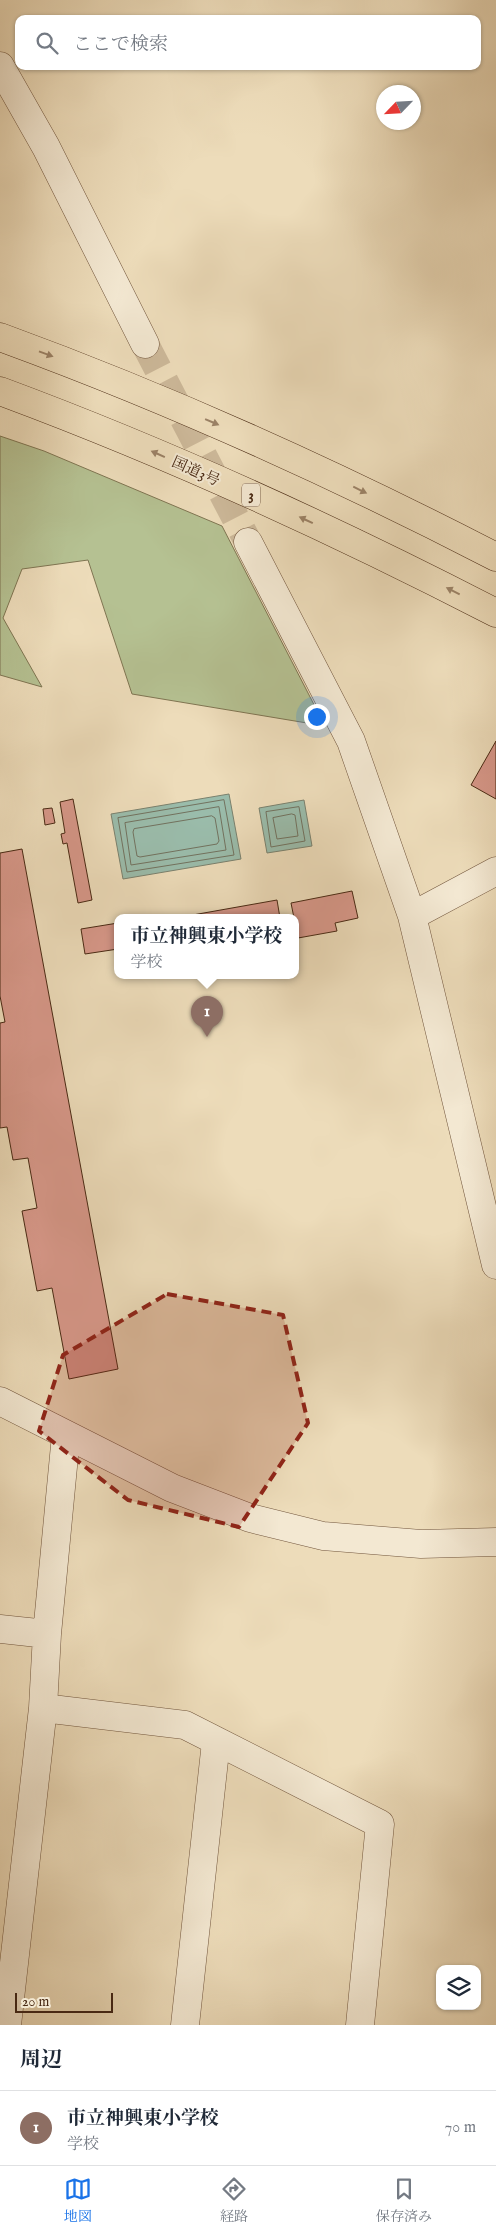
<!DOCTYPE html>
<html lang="ja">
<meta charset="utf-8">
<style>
:root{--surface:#fff;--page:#f2f2f3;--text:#1f2937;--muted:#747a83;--line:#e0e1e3;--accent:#1a73e8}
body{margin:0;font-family:"IM FELL English","Noto Serif JP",serif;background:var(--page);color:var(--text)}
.controls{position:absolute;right:15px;bottom:15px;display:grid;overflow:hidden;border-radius:10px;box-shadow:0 1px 4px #0004}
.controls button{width:45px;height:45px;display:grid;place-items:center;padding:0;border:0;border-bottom:1px solid var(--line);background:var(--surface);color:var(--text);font:25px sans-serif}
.compass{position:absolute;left:376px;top:85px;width:45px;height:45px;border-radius:50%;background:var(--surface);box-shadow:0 1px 4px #0004;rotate:245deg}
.scale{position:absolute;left:15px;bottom:12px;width:98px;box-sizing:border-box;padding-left:5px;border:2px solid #492913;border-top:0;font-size:14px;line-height:18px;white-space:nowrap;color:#492913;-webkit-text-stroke:4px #f3e8d2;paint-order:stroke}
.you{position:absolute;left:316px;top:716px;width:18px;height:18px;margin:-12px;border:4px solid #fff;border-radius:50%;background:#1a73e8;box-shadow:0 0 0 8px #1a73e833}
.badge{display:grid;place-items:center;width:32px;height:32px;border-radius:50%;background:var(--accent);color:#fff;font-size:16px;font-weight:700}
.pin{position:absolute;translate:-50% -41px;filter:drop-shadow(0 1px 2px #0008)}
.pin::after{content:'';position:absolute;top:26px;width:18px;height:15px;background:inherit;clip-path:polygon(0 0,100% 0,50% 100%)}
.popup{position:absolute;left:114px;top:914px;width:185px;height:65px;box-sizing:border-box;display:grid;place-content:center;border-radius:10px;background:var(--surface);filter:drop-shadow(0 1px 4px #0005);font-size:16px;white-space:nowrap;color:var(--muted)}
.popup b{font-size:19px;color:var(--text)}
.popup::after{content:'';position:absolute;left:50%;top:100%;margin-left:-10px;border:10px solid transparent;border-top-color:var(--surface)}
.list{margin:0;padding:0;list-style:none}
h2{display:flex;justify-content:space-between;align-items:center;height:65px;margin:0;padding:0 20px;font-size:21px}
h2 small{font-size:16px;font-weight:400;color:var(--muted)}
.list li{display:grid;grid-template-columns:32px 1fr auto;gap:15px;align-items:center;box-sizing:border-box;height:75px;padding:0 20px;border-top:1px solid var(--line)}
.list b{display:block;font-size:19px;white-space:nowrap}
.list p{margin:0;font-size:16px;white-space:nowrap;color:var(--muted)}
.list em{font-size:16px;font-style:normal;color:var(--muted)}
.icon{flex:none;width:28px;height:28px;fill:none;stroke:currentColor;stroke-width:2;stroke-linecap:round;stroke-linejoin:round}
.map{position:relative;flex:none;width:496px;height:2025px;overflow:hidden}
.search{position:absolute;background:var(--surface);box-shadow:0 1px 4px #0004;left:15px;right:15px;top:15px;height:55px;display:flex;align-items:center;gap:12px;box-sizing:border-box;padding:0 18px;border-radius:10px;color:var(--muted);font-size:19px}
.sheet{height:140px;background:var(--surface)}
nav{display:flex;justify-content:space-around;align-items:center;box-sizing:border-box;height:70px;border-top:1px solid var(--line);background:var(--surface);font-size:14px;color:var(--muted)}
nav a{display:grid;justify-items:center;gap:2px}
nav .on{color:var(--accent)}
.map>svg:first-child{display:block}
</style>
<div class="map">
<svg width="496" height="2025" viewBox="0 0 496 2025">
<rect width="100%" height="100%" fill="#eddcba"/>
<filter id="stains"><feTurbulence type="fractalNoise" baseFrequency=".004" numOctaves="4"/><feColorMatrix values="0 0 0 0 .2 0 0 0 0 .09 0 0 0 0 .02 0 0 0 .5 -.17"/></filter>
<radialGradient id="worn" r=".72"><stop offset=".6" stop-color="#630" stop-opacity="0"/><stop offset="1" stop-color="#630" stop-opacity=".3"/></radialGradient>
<path fill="#b5c192" stroke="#7f7552" d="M0,436L44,451L222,526L325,726L132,694L88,560L22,569L3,618L42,687L0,675Z"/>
<path fill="#9abcab" stroke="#7a816e" d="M229,794L241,859L123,879L111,814Z
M304,800L312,846L267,853L259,808Z"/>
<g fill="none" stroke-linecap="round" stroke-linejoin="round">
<path stroke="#72725f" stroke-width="1" d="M224,800L234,855L127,872L118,818Z
M219,807L226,850L131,865L125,823Z
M299,807L305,841L271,847L266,812Z
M292,814L295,815L298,836L277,839L273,818Z
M212,816L215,818L219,841L217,844L140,857L137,856L133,832L134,829Z"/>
</g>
<path fill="#d8988a" stroke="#492913" d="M496,741V799L471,785Z
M73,799L92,900L78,903L67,843L63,844L61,834L65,833L60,802Z
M52,808L55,823L45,825L43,809Z
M22,849L118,1369L69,1379L52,1288L37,1291L22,1211L37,1208L28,1158L13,1160L7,1127L0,1128V1023L5,1022L0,996V853Z
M352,891L358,918L335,923L337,931L298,938L296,918H294L291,903Z
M277,900L280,918H188L187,916Z
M118,923V949L85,954L81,929Z"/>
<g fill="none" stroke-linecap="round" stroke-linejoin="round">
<path stroke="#ccb899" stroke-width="28" stroke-dasharray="28 14" stroke-linecap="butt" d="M145,344L248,542"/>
<defs>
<path id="street" d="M0,66L46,147L145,344
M248,542L351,741L412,916L496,1265
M412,916L496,871
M0,1401L172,1488L250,1518L323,1536L421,1544L496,1542
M0,1629L47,1634
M43,1708L185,1725L380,1824L360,2025
M7,2025L43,1708L47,1634L66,1435
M185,2025L216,1742"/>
<path id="highway" d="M0,337C170,399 335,474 496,557
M0,391C170,454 335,530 496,613"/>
</defs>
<use href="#street" stroke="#72563d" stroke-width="29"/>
<use href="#highway" stroke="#492913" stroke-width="29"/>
<use href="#street" stroke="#f3e8d2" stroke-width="28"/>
<use href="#highway" stroke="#eddcba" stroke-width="28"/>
</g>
<defs><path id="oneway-solid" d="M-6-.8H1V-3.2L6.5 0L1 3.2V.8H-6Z" transform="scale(1.25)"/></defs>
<g fill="#9b8266">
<use href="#oneway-solid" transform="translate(46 354) rotate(20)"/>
<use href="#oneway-solid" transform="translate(212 422) rotate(23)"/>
<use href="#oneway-solid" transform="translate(158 454) rotate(-156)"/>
<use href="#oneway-solid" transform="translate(360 490) rotate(26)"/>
<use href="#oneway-solid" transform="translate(306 520) rotate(-155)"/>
<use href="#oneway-solid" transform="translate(453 591) rotate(-153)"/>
</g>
<path fill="#8f2418" fill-opacity="0.2" stroke="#8f2418" stroke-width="4" stroke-dasharray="10 6" stroke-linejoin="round" d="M167,1294L283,1315L308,1423L239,1527L128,1500L39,1431L63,1355Z"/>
<g text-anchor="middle" stroke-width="4" stroke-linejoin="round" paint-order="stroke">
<rect fill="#f3e8d2" stroke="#7c624c" stroke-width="1" x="242" y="483.5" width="18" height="23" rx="4"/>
<g font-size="14" font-weight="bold" fill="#492913">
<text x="251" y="500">3</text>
</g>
<g font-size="15" fill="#492913" stroke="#f3e8d2">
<text transform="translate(196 471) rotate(24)" y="5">国道3号</text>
</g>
</g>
<rect width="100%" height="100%" filter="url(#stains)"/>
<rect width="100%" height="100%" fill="url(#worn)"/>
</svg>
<div class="controls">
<button><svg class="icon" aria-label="layers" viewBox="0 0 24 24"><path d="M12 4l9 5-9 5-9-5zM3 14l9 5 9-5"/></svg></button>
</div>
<svg class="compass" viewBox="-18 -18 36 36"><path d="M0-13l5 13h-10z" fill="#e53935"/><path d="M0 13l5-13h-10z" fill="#747a83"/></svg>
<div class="scale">20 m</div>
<div class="you"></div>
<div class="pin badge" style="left:207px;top:1037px;background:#8d6e63">1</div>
<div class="popup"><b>市立神興東小学校</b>学校</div>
<div class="search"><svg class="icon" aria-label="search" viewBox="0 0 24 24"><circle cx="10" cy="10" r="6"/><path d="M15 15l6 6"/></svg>ここで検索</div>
</div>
<section class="sheet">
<h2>周辺<small></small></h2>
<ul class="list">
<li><span class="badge" style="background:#8d6e63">1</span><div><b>市立神興東小学校</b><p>学校</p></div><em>70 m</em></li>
</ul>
</section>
<nav>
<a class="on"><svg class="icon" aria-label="map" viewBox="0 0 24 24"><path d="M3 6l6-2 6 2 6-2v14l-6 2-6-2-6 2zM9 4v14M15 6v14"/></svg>地図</a>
<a><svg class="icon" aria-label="directions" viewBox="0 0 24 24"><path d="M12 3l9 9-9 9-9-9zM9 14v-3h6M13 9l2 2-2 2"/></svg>経路</a>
<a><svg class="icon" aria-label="saved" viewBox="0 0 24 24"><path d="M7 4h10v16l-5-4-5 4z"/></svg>保存済み</a>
</nav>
